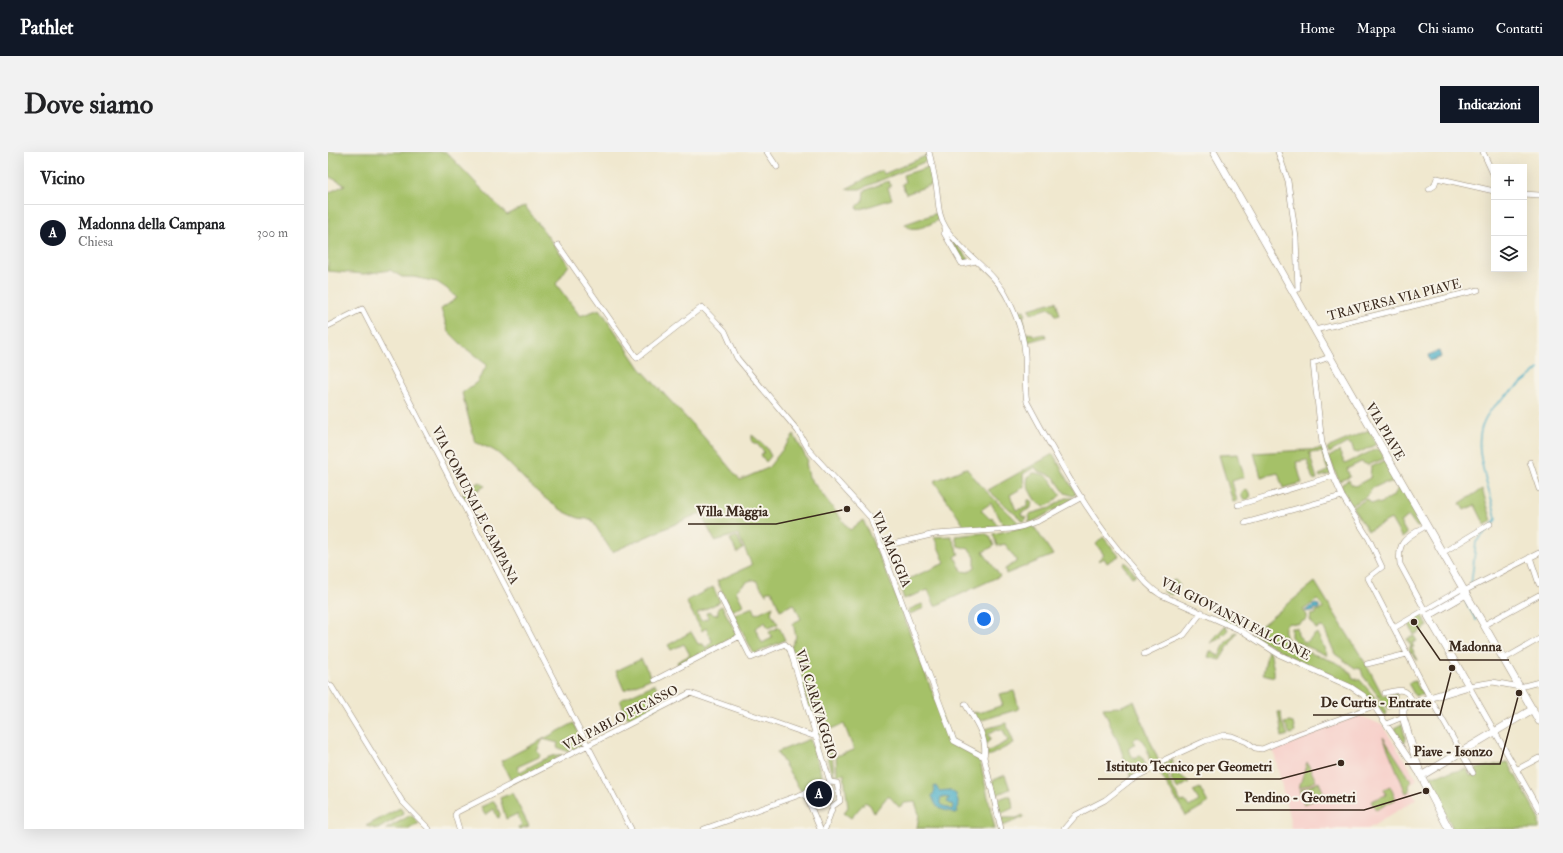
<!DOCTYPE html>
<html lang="it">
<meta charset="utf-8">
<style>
:root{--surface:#fff;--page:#f2f2f2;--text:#202124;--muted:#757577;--line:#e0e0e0;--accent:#111827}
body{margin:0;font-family:"IM FELL Double Pica",serif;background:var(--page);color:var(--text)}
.controls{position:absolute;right:12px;top:12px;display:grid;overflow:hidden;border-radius:0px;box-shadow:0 4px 16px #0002}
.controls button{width:36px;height:36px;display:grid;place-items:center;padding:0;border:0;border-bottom:1px solid var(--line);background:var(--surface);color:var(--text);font:20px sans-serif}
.you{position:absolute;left:656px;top:467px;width:14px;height:14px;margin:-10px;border:3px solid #fff;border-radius:50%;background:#1a73e8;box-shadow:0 0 0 6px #1a73e833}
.badge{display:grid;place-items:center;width:26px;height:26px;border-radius:50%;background:var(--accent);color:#fff;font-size:13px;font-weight:700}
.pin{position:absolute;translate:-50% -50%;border:2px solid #fff;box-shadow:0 1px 4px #0006}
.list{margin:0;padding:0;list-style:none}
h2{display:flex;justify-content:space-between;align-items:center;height:52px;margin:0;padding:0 16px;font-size:17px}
h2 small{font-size:13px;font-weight:400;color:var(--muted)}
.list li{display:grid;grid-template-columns:26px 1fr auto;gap:12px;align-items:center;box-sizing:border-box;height:56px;padding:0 16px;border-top:1px solid var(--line)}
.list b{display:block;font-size:15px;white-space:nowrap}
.list p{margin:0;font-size:13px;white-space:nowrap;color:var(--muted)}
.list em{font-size:13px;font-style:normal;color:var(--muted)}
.icon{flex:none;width:22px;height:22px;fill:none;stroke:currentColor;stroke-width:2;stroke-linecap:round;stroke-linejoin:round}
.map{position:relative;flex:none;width:1211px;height:677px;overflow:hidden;border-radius:0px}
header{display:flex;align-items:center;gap:24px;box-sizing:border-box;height:56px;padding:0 20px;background:var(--accent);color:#fff}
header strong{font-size:19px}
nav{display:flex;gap:22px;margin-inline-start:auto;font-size:14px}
.intro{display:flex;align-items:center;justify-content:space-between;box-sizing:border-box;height:96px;padding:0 24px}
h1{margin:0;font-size:28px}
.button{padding:10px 18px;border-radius:0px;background:var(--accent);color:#fff;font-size:14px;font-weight:700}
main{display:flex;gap:24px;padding:0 24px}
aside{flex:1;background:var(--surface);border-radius:0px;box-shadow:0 4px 16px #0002}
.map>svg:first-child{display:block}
</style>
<header>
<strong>Pathlet</strong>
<nav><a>Home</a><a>Mappa</a><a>Chi siamo</a><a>Contatti</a></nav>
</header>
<div class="intro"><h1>Dove siamo</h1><a class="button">Indicazioni</a></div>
<main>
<aside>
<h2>Vicino<small></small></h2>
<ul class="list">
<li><span class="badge">A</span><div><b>Madonna della Campana</b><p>Chiesa</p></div><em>300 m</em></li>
</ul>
</aside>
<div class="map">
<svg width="1211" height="677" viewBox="0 0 1211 677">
<rect width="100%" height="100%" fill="#f7f3e8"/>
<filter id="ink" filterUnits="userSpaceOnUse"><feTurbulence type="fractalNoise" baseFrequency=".025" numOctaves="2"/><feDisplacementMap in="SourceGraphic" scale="8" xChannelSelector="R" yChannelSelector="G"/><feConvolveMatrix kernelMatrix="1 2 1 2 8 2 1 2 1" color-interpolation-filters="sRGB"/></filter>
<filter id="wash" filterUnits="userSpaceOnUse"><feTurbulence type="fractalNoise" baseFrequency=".012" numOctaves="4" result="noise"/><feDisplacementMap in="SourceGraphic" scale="16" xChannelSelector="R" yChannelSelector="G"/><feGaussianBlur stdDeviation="0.9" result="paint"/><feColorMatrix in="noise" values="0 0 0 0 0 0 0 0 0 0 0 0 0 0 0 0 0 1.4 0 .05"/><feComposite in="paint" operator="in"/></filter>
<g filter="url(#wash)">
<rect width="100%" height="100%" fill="#f0e8cf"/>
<path fill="#f7d0ca" d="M1031,563L1054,573L1089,627L1081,634L1088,647L1040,677H964L945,596Z"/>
<path fill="#a5c168" stroke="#707643" d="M0,0H118L179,63L197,54L241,113L228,132L252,164L272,157L312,216L375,284L412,328L440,316L466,283L480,309L478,311L481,325L522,378L535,368L562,429L623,589L649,604L652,609L667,677L589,676L591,662L587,650L577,651L571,655L562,645H559L546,661L542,653L537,650L523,666L516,661L520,655L516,622L509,623L508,604L526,598L516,572L489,582L463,495L468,485L465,471L473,467L466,452L452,458L444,439H438V443L428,428C420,427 414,433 408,439L415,453L404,459L389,429L424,413L410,382L387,389L372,361L284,400L263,367C259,367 252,367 248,365C218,354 195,324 172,303C166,297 155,294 147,290L134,241L149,230L159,213L136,195L120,179L113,157L129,146L118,136L109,130L86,125H74L62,118L36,122L0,119V41L17,33L0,24Z
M600,3L601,8L532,37H518L554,18L556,22Z
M601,15L605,32L578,42L574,32L577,30L575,23Z
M560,29L563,34L560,36L564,47L530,58L529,55L535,48L536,39Z
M609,61L611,67C603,73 583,82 577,72Z
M620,84L641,107L635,109Z
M728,149L732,163L728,164L725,158L721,156L703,162L701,157Z
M696,158L698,163L695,164L697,175L693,172L689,160Z
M698,181L705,182L706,184L717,182L718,185L699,190Z
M1041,278L1049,292L1030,301L1026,300L1024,293L1019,291L1001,301L999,296Z
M424,283L438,295L443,304L438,310L433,303L436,300L429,292L424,290Z
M995,297L1003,322L992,325L991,323L1000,319L994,300L981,301L989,327L985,328L979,308L968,310L974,331L955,336L950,321L933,325L926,301Z
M1048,297L1052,298L1056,305L1055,307L1040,313L1033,310L1019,317L1022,325L1011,329L1001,305L1011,299L1017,312Z
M725,302L748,342L745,344L737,341L725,324L710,319L707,315L695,322L696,335L682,343L688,358L700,355V348H702L704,350L703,356L693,361L694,364L699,365L696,370L660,338Z
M910,302L916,325L904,329L909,349L905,350L891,303Z
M1058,308L1071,331H1056L1043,337L1040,344L1023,353L1013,335L1014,332L1021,328L1023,332L1027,334L1042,326L1043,315Z
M638,316L658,339L692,372L676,374L663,351L653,358L662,367L664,365L670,374L639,378L606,329Z
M705,321C726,322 722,331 733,342C722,355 713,360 704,343C700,335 698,334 700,325Z
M152,330L157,334L135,346L136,338Z
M1071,336H1074L1095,373L1089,375L1081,364L1072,370L1079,382L1074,386L1063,367L1040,379L1024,355L1039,347L1044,352L1049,350L1051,352L1065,344Z
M1154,337L1164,369L1157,373L1147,353L1136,358L1132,351Z
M913.5 343a4.5 4.5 0 1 1 9 0a4.5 4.5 0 1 1-9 0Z
M738,346H744L745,348L704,370H700L702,367L701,362L722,356Z
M705,373L725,403L678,422L677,417L688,410V408L677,392L669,394L665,382Z
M656,381L662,384L666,394L655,400L672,424L607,454L600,438L576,447L571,431L617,411L606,385L623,384L631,402L627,405L634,419L640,420L647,415V405L641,397L630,394L627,384Z
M409,384L415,397L409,401L402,387Z
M775,385L791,404L779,411L776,406L771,409L770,408L776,403L768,392Z
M797,410L808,423L804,425L795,413Z
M847,428L852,434L844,443L835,439L844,433L841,431Z
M987,430L1041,517L1055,544L1068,542L1069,547L1067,548L1066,545L1061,546L1063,557L1061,558L1035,524L1033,517L1027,516L1007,502L996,476L993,475L988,477L982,468L983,463L988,462V459L995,457L992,450L989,448L975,458L979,463V467L970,472L961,471L957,474C952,506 1016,500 1025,526L1032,528L1059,560L1057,565C1037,534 1004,524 972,509C955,501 940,491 923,482Z
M385,435L392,450L369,461L373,469L380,466L378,461L383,460L386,463L390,462V456L394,454L409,483L350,513L349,510L362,503L356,492L343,498L340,493L363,480L370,492H375L378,496L384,489L378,476L374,479L358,449Z
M594,452L596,456L582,462L580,458Z
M445,454L443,461L450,472L440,476L437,470L427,476L434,491L444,486L441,480L451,475L457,488L426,502L406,463L425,455L428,462Z
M907,458L912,465L909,474L894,468Z
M1093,463L1100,474L1086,483L1080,470Z
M897,474L900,477L897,482L893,483V486L882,491Z
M963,476H969L970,483L977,491L989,481L1000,504L967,489L963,485Z
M909,480L892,508L880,505L882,499L891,504L898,490L904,485L906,481Z
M1086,484L1089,489L1084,491L1086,495H1083L1090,508H1089L1084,501H1082L1081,498L1083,494L1079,487Z
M940,498L943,501C943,509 947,516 946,525L935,522Z
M313,507L324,526L296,538L288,519Z
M1087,529L1093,540L1096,539L1097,542L1087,544L1080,531Z
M327,532L338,550L304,567L299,565L292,548Z
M686,539L691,557L651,569L645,560L651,561L675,553L671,542Z
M806,549L831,610L824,614C819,603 820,590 809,585L805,589L807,592L800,597L806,607L813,603L819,616L803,626L791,592L775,556L791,555Z
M950,560H953L954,571L960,583L954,585Z
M961,570L965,571L967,580L962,582L956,571Z
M246,571L256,592L240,600L229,595L230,591L215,587L209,599L212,603L211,605L189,615L192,620C202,615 226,600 235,603L184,631L173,609Z
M678,571L686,591L659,605V600L680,589L675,578L669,577L660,582L663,587L658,592L654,578Z
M1074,572L1078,589L1076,591L1066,576Z
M1055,585L1084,630L1081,633L1082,639L1078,641Z
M482,587L498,638L473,639L449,600Z
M504,599L506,624H505L499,601Z
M844,607L845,610L840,627L853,650L857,649L861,655L871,649L865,639L872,636L880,651L858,664L829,616Z
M979,610L988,629L971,636Z
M1180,610L1211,666V677H1125L1106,637L1103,624L1139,617L1142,624L1150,622L1147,617Z
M845,618L861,630L850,637L843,628Z
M677,623L682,637L668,643L664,629Z
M991,630L997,644L976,652L971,638Z
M1062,634L1068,647L1048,658L1043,649L1058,643L1056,637Z
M184,641L201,674L191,677L190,675L194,673L189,662L178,667L172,646Z
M679,644H683L685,656L672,662L669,648Z
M166,649L172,662L171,666L169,665L166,657L157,663L153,655Z
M72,656L75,660L74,663L50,677L38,674Z
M83,663L91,671L81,677H58Z
M695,663L696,665L675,674L673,666H689Z"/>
<path fill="#45acc5" stroke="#406b72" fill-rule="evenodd" d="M1111,199L1113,205L1102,209L1100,203Z
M987,452L991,453V457H986V460L977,459Z
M608,634L611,639L621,638L628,642L631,654L629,657L630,660L627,662C617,656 609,661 604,644L607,639L605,635ZM613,645L621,646L619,650L625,653L624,658L614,653L612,649Z"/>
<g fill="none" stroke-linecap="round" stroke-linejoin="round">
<path stroke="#45acc5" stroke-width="1.5" d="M1143,433L1148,390L1165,372L1168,367C1163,333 1136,288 1164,257C1177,242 1196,231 1211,217
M1138,450L1148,468"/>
</g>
</g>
<g filter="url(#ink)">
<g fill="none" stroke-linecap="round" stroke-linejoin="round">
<defs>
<path id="street" d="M439,0L449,15
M601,0C604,11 606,22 608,33C611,49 609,62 618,76C635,103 666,118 680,147C688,163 696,184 697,202C698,218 696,234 699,250C730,307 761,367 805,415C813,425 821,436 833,443L914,479L950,502L1023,535L1035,543L1046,554L1090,620
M950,0L960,29L968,86L970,137L966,139
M1155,0L1166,24
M1101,37L1106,34L1109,26L1166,39
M1196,42L1211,43
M617,75L616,81L634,112L648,109
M230,93L309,206L374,155L397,179L409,206L470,279L481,298L542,365L626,589L656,605
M0,174L34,157L303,677
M987,178L1150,138
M1002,205L985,211L994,291L1005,324L1014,344L1041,387L1054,415L1040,426L1102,546L1145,621
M1202,310L1211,337
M910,353L1005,324
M917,371L1014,344
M1096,375C1078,386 1069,389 1072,412L1100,464
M552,395L607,382L683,377L696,374L710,369L754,345
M1114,401L1162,372
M1202,405L1211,432
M1136,439L1211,401
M391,442L423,506L457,492L462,498L502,630L509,631L512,649L505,654L497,677
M1156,473L1211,443
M1066,476L1135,436
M816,502L856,483L874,460
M1176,507L1211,487
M1039,512L1079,502
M327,528L412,484
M1211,530L1192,535L1165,530L1141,534L1211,658
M0,532L4,535L74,649L101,677
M1057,541C1072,537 1079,535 1085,551
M637,552C647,568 660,586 656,605L673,677
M1058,572L1075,565
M1188,618L1211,606
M131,677L127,663L129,660L362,541L488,585
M376,677L477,641L492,677
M736,677L748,663L777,648L804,627L829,614L838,607L877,589L896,583L904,584L919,590L927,596L934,597L970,582L1046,554"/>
<path id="secondary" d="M886,0L1002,205L1211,569
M1093,624L1205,557
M1121,677L1093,624L1075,565V558L1078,553L1141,534L1100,464L1138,442"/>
</defs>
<use href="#street" stroke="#968976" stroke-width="6"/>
<use href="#secondary" stroke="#968976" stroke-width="8"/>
<use href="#street" stroke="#fff" stroke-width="5"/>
<use href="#secondary" stroke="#fff" stroke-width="7"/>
</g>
</g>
<g text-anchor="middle" stroke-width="4" stroke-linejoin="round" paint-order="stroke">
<g font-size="13" fill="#3b2a1e" stroke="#f7f3e8">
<text transform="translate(1066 147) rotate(-14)" y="5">TRAVERSA VIA PIAVE</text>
<text transform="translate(1058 279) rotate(60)" y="5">VIA PIAVE</text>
<text transform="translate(148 353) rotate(63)" y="5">VIA COMUNALE CAMPANA</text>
<text transform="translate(564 397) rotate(67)" y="5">VIA MAGGIA</text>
<text transform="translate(908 466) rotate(27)" y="5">VIA GIOVANNI FALCONE</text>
<text transform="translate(489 552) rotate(73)" y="5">VIA CARAVAGGIO</text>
<text transform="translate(292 565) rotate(-27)" y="5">VIA PABLO PICASSO</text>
</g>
</g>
<path fill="none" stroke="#3b2a1e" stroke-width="1.5" d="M519 357L448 372H360M1086 470L1112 508H1181M1124 516L1112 563H985M1191 541L1172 612H1077M1013 611L952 627H770M1098 639L1036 658H908"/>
<g fill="#3b2a1e" stroke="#f7f3e8" stroke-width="1.5">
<circle cx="519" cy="357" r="4"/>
<circle cx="1086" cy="470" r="4"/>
<circle cx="1124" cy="516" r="4"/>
<circle cx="1191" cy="541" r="4"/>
<circle cx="1013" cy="611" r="4"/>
<circle cx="1098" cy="639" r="4"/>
</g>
<g font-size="14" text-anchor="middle" font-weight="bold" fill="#3b2a1e" stroke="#f7f3e8" stroke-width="4" stroke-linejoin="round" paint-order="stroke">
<text x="404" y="364">Villa Màggia</text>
<text x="1147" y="499">Madonna</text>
<text x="1048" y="555">De Curtis - Entrate</text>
<text x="1125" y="604">Piave - Isonzo</text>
<text x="861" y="619">Istituto Tecnico per Geometri</text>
<text x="972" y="650">Pendino - Geometri</text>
</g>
</svg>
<div class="controls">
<button>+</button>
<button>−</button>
<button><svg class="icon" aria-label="layers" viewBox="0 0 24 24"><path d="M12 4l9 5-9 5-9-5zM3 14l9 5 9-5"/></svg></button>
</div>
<div class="you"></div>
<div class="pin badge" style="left:491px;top:642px">A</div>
</div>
</main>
